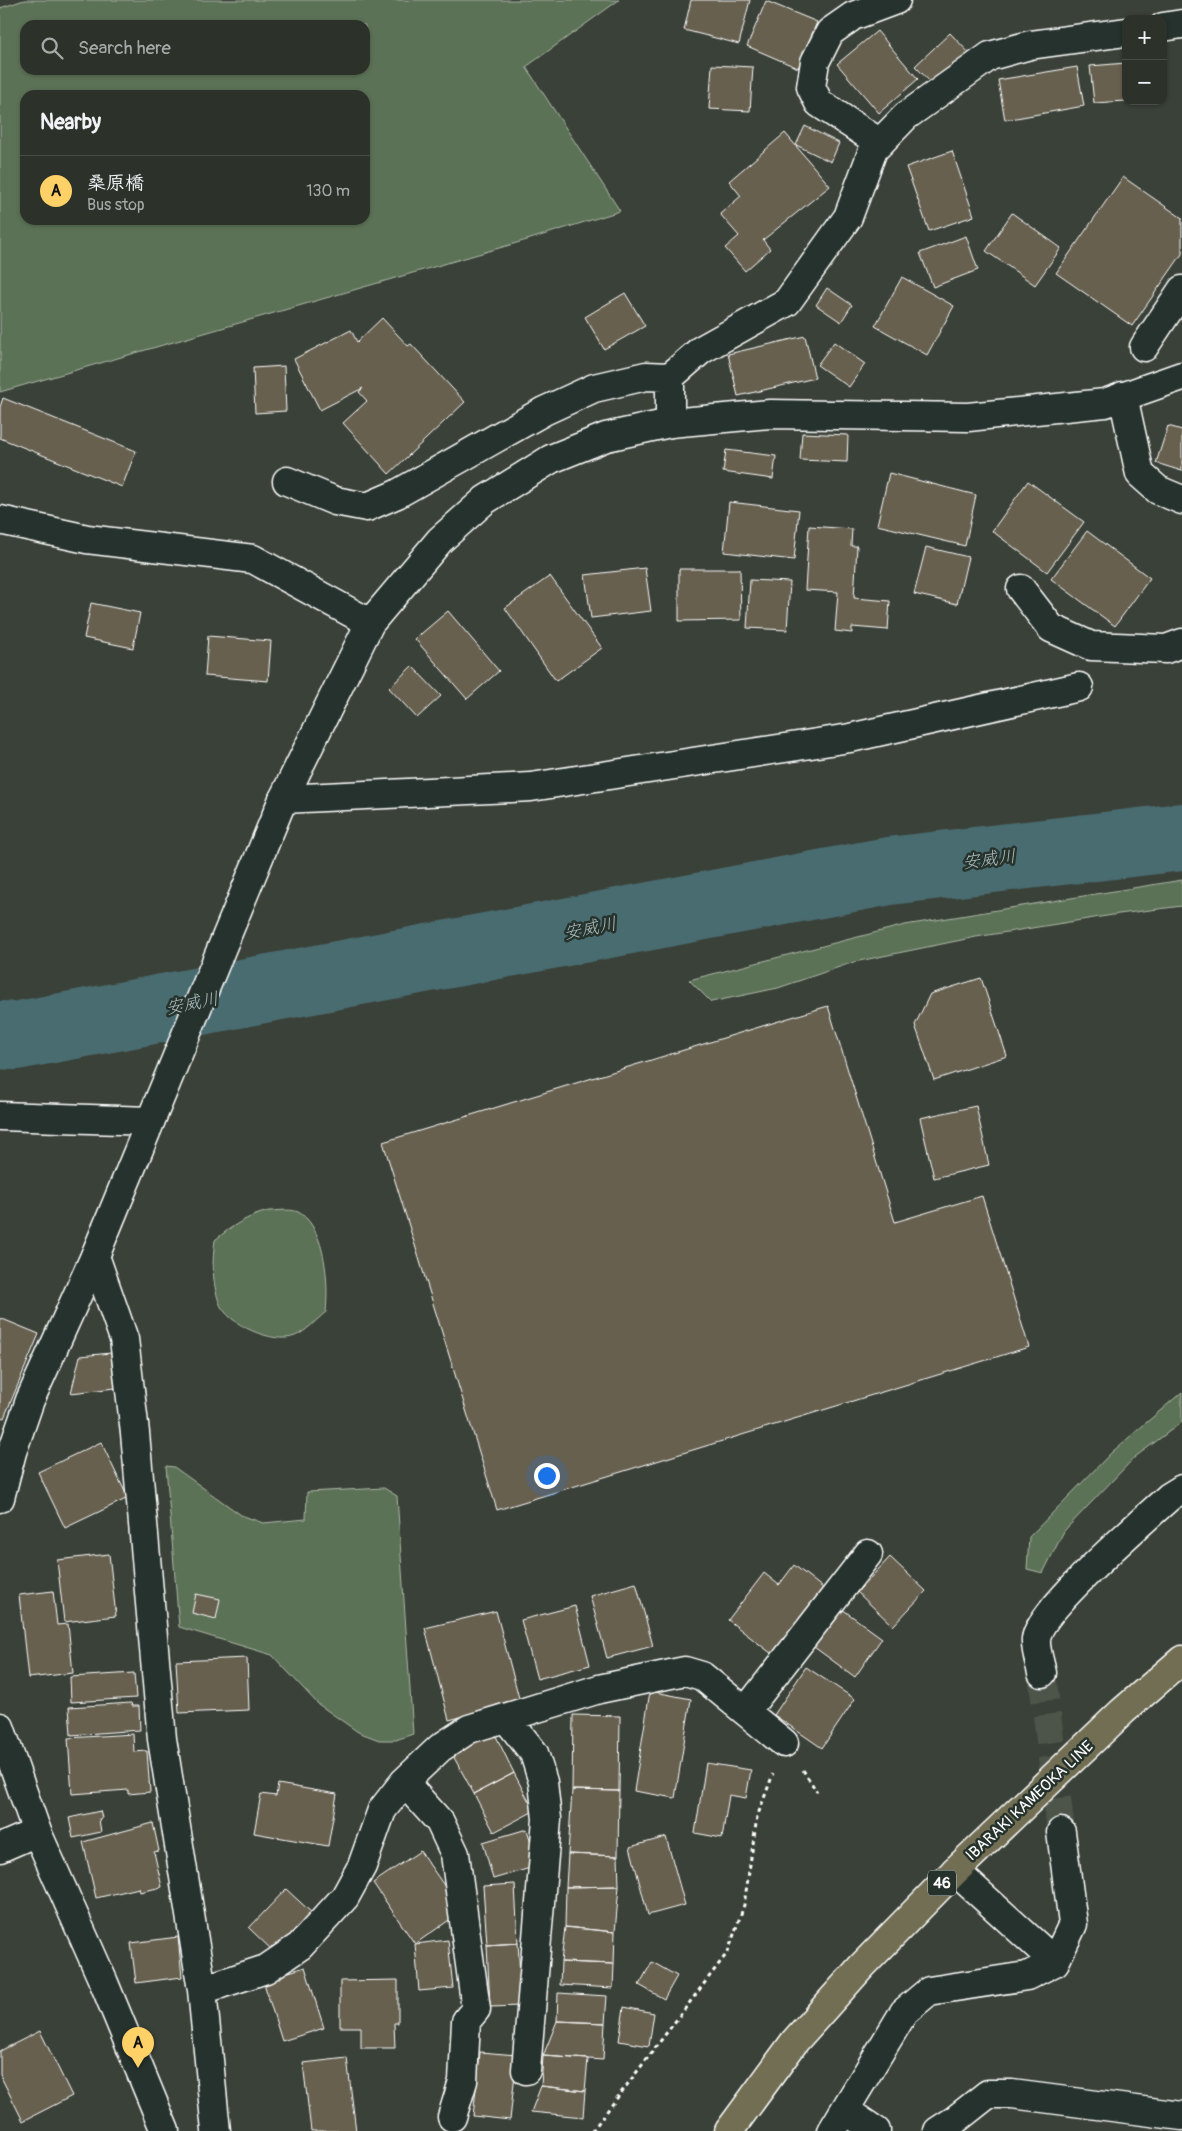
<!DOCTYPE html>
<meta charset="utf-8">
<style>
:root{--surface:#2c312a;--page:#383d36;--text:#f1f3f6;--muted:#a6a9a8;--line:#484c47;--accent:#ffd166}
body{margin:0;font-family:Pangolin,"Klee One",sans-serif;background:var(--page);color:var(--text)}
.controls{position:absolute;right:15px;top:15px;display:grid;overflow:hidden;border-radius:10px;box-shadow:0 1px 4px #0004}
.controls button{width:45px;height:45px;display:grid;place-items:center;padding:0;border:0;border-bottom:1px solid var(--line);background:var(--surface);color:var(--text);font:25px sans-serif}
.you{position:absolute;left:546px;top:1475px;width:18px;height:18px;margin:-12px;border:4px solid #fff;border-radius:50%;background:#1a73e8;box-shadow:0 0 0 8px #1a73e833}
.badge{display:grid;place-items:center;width:32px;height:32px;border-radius:50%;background:var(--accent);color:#111;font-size:16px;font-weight:700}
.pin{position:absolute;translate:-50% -41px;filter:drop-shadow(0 1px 2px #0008)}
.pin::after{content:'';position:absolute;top:26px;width:18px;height:15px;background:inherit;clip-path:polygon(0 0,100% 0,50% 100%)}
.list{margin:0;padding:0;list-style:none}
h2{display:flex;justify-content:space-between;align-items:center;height:65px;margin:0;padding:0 20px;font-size:21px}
h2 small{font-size:16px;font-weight:400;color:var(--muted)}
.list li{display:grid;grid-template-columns:32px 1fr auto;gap:15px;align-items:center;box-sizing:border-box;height:70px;padding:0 20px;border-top:1px solid var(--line)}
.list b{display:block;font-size:19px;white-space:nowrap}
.list p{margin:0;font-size:16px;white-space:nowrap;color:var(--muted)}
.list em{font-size:16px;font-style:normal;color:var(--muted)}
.icon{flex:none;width:28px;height:28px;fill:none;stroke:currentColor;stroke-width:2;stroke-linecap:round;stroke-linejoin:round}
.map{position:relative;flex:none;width:1182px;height:2131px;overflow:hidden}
.search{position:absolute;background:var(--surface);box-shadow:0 1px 4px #0004;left:20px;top:20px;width:350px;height:55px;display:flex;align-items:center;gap:12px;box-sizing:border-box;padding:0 18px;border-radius:15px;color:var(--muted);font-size:19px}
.panel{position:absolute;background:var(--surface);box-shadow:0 1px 4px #0004;left:20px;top:90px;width:350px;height:135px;border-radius:15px}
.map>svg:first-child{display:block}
</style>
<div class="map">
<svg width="1182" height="2131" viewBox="0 0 1182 2131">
<rect width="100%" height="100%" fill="#3a4138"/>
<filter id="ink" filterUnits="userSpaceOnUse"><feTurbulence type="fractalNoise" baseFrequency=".02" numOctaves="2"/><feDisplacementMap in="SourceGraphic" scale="10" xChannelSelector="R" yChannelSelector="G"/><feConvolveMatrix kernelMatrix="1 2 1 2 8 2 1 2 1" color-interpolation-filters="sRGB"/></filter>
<g filter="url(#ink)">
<path fill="#5c7256" stroke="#aeb8aa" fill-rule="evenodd" d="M24,0H619L526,67L620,211L527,240L0,392V8ZM25,25H365V70H25ZM25,95H365V220H25Z
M1182,880V906L1119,914L976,937L854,962L778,988L711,1002L689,980L905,925Z
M269,1211C278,1211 293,1208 300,1213C326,1230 329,1284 326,1312C317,1319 306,1332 295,1336C274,1345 226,1324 219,1302C212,1282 212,1261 215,1240C232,1226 247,1216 269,1211Z
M1182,1392V1422L1135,1457L1064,1531L1043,1573L1027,1569L1029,1537L1112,1452Z
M166,1466L174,1467L241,1515L263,1523L306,1519L307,1492L384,1488L397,1496L413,1734L396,1740H379L358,1732L318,1704L272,1655L179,1627Z"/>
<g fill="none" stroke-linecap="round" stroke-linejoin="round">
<path stroke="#4a6c71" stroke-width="68" d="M0,1035L15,1036L889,871L1182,837"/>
</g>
<path fill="#676150" stroke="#fff" d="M691,0H750L739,44L684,30Z
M766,1L817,22L798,68L747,46Z
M877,31L918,79L879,113L837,64Z
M950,33L972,56L937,89L915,66Z
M1126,63V101L1094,103L1090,66Z
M712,65L753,67L750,111L709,109Z
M1077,67L1084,106L1005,120L998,80Z
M805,126L839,143L831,162L796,145Z
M785,133L830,186L763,240L770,249L745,271L725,248L739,236L720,214L741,196L729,181Z
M952,151L974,216L929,231L906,167Z
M1123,177L1182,218V254L1132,326L1056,273Z
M1012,213L1061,248L1035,285L986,251Z
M966,236L978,270L933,287L920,253Z
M902,277L954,306L927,355L875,326Z
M827,288L852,305L841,322L816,305Z
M625,293L645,326L604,349L585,317Z
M382,318L408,346L411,344L465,402L389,474L343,423L367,401L359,392L363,388L320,410L294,359L351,330L357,342Z
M805,336L815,378L738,396L728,354Z
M834,342L865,364L849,387L817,365Z
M284,366L286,411L255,413L253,368Z
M3,398L136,451L122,487L0,438V407Z
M1168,426L1182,430V471L1156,463Z
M802,433L848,435L847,462L800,460Z
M726,450L776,456L773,479L723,472Z
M889,473L976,495L965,546L877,525Z
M1028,481L1084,522L1047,572L992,531Z
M729,502L799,510L794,560L724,552Z
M809,526L852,529L851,546H857L854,598L890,601L888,630L852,627V633L835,631L838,592L805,590Z
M1087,531L1150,578L1115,626L1051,579Z
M926,547L968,557L957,604L914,594Z
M645,568L651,611L591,618L585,575Z
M679,569H740L741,620L679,621Z
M550,576L602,648L556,681L505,608Z
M750,580L790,582L787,630L747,628Z
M91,603L140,613L133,648L84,638Z
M448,611L499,671L467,699L415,639Z
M208,636L271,641L268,681L205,676Z
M412,666L441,696L417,718L389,688Z
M981,978L1007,1056L934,1080L915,1025L930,994Z
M828,1006L895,1222L982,1196L1029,1347L497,1510L383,1142Z
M976,1106L989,1165L934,1178L920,1118Z
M0,1318L39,1334L4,1418L0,1417Z
M111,1353L115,1388L71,1393L80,1356Z
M101,1442L128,1498L65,1528L38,1472Z
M109,1554L116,1616L64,1622L57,1560Z
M890,1557L926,1591L893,1626L857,1592Z
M794,1565L823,1588L772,1654L728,1620L764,1573L779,1585Z
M636,1583L653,1646L607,1658L590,1596Z
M53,1591L57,1625L68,1624L73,1673L28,1678L19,1595Z
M196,1594L220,1599L216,1619L192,1613Z
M575,1606L590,1665L537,1679L521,1620Z
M842,1609L882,1638L855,1677L814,1647Z
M496,1611L520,1702L449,1720L425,1628Z
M247,1658L249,1710L179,1713L176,1661Z
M806,1667L855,1699L822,1748L774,1715Z
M134,1673L136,1698L71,1702L70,1677Z
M650,1691L691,1699L675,1798L634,1791Z
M131,1703L132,1706H139L140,1730L71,1735L69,1707Z
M573,1715L620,1716L619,1791L572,1790Z
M494,1732L514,1773L474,1794L451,1752Z
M133,1734L134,1752L147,1751L150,1792L128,1794V1790L72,1794L68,1738Z
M706,1763L751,1770L746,1798L729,1795L722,1838L695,1833Z
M514,1773L534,1811L494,1832L474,1794Z
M278,1784L337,1794L328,1846L254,1833L261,1794L276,1796Z
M572,1790L619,1791L618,1856L568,1854Z
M100,1811L102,1818L99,1819L101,1832L73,1838L69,1818Z
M153,1823L159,1851L154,1852L162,1887L140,1892L139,1888L96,1898L83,1842Z
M527,1829L537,1866L493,1879L483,1842Z
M666,1837L685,1905L648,1915L630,1847Z
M420,1851L462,1911L415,1944L373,1883Z
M568,1854L618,1856L619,1886L566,1887Z
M515,1884L518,1943L487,1945L483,1886Z
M619,1886L615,1932L565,1927L566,1887Z
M286,1889L313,1914L275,1953L249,1928Z
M565,1927L615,1932L614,1964L561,1962Z
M178,1937L182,1977L136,1983L131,1943Z
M448,1940L453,1988L419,1991L415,1944Z
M518,1943L522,2006L490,2007L487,1945Z
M561,1962L614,1964L613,1988L560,1985Z
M652,1962L677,1976L664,1999L639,1985Z
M305,1967L324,2028L282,2041L263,1980Z
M398,1980V2023H394L395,2048H361V2027H340V1981Z
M558,1993L607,1996L605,2023L557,2021Z
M624,2007L654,2013L649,2046L619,2041Z
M557,2021L605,2023L603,2060L543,2056Z
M40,2031L72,2096L23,2121L0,2075V2051Z
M480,2052L517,2055L510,2120L473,2116Z
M543,2056L588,2059L585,2091L541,2086Z
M347,2058L356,2131H311L303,2063Z
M541,2086L585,2091L583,2117L531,2112Z"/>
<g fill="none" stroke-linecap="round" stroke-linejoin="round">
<path stroke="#4e544c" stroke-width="28" stroke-dasharray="28 14" stroke-linecap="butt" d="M1042,1673L1061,1832"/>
<defs>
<path id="minor" d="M1163,27L1182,24
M880,143L819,103L811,87L815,62L830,32L853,16L896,0
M1144,347L1182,290
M670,377V423
M1123,396L1140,474L1158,490L1182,500
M287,481L335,501L367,507L397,494L544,411L594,388L646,376L670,377L701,350L787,302L848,217L873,150L906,116L990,56L1030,45L1126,32
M1021,589L1051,628L1091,646L1166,649L1182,643
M283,799L531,787L850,738L1079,687
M0,1116L150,1121
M95,1256L124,1339L135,1433L162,1739L202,1990L216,2131
M1042,1673C1040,1663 1035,1649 1036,1639C1039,1610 1144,1520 1169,1497L1182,1489
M746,1711L868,1554
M506,1718L534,1753L543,1782L547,1819L526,2070
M404,1782L440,1822L455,1854L476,2009L466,2021L463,2081L452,2117
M0,1848L37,1832
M955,1871L1055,1962
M202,1990L266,1969L300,1946L345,1897L362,1866L382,1810L404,1782L440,1748L469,1729L599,1689L685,1671L702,1676L784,1743
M845,2110L876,2131
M832,2131L904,2012L929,1991L1027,1976L1055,1962L1073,1924L1061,1832
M938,2131L955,2120L988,2094H1012L1182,2116"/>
<path id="tertiary" d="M0,520L87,539L253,559L370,623
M0,1498L12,1452L30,1400L95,1256L283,799L370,623L440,540L485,500L551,459L606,437L670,423L770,414L968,417L1105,403L1182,376
M0,1727L37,1832L104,1983L165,2131"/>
<path id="primary" d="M729,2131L795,2041L862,1966L955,1871L1123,1711L1182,1660"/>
</defs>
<use href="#minor" stroke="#fff" stroke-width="31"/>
<use href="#tertiary" stroke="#fff" stroke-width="31"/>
<use href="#primary" stroke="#fff" stroke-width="31"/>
<path stroke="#fff" stroke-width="3" stroke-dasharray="4 4" stroke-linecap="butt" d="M803,1770L817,1792
M592,2131L728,1952L744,1905L757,1817L773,1774"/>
<use href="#minor" stroke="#26332d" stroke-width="28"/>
<use href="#tertiary" stroke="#26332d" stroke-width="28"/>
<use href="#primary" stroke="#726e52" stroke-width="28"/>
</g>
</g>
<g text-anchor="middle" stroke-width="5" stroke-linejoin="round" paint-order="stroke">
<rect fill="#26332d" stroke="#bec2c0" stroke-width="1" x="928" y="1870.5" width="28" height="25" rx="4"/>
<g font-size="15" font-weight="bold" fill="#fff">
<text x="942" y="1888">46</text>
</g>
<g font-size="16" fill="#fff" stroke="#26332d">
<text transform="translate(1029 1800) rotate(-43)" y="6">IBARAKI KAMEOKA LINE</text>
</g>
<g font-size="18" font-style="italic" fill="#aebdbf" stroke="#26332d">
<text transform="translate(989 859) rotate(-7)" y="6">安威川</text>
<text transform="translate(590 928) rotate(-11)" y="6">安威川</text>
<text transform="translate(192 1003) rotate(-11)" y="6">安威川</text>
</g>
</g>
</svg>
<div class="controls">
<button>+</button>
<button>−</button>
</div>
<div class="you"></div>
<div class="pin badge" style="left:138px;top:2068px">A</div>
<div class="search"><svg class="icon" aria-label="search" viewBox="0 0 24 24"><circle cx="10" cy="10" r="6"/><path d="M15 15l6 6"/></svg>Search here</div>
<section class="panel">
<h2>Nearby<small></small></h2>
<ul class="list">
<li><span class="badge">A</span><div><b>桑原橋</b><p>Bus stop</p></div><em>130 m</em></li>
</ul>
</section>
</div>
